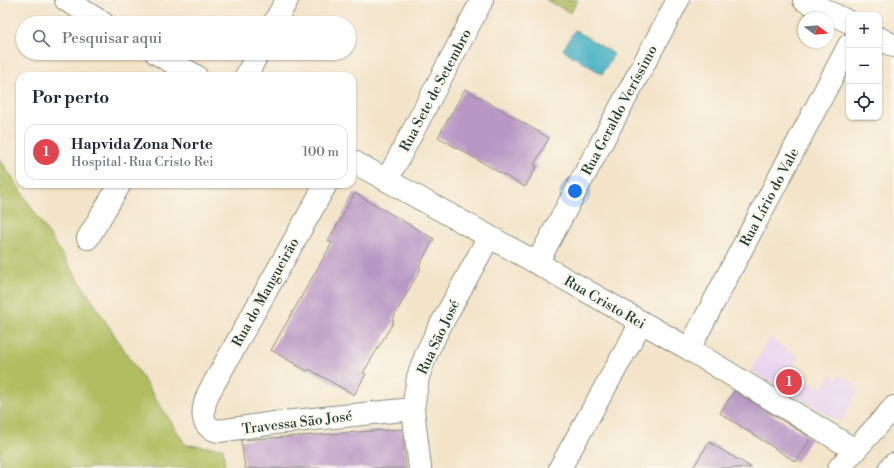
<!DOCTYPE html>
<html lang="pt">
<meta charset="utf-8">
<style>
:root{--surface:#fff;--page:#f6f6f7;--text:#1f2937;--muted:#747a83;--line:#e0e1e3;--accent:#b45309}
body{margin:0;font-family:"Libre Bodoni",serif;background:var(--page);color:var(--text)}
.controls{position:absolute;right:12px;top:12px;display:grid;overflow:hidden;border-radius:8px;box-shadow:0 1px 3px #0004}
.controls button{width:36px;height:36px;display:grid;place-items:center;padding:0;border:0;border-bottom:1px solid var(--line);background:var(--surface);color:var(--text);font:20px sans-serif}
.compass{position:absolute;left:798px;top:12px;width:36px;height:36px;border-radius:50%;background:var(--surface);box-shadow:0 1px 3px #0004;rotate:106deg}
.you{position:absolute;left:575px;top:191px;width:14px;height:14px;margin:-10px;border:3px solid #fff;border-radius:50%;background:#1a73e8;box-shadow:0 0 0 6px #1a73e833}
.badge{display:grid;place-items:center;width:26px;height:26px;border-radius:50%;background:var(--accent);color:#fff;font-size:13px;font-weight:700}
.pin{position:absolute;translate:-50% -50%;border:2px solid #fff;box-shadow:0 1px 4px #0006}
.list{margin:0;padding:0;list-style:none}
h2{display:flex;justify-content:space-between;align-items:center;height:52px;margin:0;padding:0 16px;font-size:17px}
h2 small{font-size:13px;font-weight:400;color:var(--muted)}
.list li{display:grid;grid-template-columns:26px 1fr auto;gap:12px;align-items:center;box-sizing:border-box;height:56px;margin:0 8px 8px;padding:0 8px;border:1px solid var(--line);border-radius:12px}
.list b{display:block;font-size:15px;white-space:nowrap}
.list p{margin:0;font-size:13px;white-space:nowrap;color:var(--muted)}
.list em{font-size:13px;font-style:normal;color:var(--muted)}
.icon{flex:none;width:22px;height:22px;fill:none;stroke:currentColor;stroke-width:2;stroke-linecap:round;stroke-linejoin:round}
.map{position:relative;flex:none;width:894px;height:468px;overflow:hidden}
.search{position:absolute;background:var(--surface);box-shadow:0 1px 3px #0004;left:16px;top:16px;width:340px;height:44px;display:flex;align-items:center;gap:10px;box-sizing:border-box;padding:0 14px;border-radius:22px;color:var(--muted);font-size:15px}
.panel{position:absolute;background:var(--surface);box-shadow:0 1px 3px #0004;left:16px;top:72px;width:340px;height:116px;border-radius:12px}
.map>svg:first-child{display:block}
</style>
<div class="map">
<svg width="894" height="468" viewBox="0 0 894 468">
<rect width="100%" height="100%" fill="#fbf7ec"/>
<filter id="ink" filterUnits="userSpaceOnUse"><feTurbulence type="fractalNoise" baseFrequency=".025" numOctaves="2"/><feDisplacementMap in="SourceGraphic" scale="8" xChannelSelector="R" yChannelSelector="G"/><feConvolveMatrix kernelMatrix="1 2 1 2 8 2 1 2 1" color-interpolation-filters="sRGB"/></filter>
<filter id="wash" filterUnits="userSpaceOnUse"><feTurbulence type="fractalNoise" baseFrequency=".012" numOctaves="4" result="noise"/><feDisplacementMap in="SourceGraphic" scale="16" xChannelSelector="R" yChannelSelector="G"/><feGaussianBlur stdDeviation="0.9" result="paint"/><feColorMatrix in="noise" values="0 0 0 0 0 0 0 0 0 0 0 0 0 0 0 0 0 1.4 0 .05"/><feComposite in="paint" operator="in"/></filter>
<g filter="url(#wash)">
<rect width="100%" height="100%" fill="#f3e4c9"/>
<path fill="#e7d2ef" d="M769,338L799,356L794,365L799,368L795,374L822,389L830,375L837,379L839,375L856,384L853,390L858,392L841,422L751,371Z"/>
<path fill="#b0bd60" stroke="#687d4a" d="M546,0H578L571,13Z
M0,159L186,445L223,448L225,468H0Z"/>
<path fill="#45b0c3" stroke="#32767c" d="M575,30L614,54L602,74L563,50Z"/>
<g id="blocks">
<path fill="#b897c4" d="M465,89L549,138L534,165L537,166L525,187L438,137Z
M355,193L434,239L419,266L421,268L392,320L394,321L363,373L366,374L354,395L309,369L307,371L271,350L332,243L328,241Z
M734,391L811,438L796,462L720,413Z
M402,429L406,468H245L241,440Z
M709,442L752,468H693Z"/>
</g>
</g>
<g filter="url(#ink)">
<use href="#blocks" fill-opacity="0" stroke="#89907e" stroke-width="1"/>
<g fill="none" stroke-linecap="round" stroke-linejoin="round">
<defs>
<path id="minor" d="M66,0L103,23
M804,0L849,22
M274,23L287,0
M879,38L894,46
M156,53L196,76
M246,76L258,53
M352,161L537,263L689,349L855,450
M387,180L482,0
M326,184L208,394C202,409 199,428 219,431L274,423L413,409
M88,238L120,184
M537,263L678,0
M689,349L849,45
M420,468L413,409L418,377L427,352L438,330L489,237
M560,468L641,323"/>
<path id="highway" d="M839,468L894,407
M890,468L894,464"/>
</defs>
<use href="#minor" stroke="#89907e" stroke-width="24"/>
<use href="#highway" stroke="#89907e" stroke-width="24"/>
<use href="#minor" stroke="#fff" stroke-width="22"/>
<use href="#highway" stroke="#fff" stroke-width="22"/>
</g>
</g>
<g text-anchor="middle" stroke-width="3.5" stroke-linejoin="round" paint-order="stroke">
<g font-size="14" fill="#1f3d34" stroke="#fbf7ec">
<text transform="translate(435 90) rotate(-62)" y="5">Rua Sete de Setembro</text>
<text transform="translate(619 110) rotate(-62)" y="5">Rua Geraldo Veríssimo</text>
<text transform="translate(769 197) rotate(-62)" y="5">Rua Lírio do Vale</text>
<text transform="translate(265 292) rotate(-61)" y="5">Rua do Mangueirão</text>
<text transform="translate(605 302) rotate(30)" y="5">Rua Cristo Rei</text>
<text transform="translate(438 337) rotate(-65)" y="5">Rua São José</text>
<text transform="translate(297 422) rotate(-7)" y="5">Travessa São José</text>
</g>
</g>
</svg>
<div class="controls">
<button>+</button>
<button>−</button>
<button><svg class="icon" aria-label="locate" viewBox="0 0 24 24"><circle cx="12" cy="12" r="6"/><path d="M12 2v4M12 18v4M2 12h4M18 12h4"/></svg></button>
</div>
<svg class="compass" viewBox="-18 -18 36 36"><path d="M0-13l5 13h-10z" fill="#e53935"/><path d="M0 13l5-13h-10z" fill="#747a83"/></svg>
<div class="you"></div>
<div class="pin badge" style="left:789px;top:382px;background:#e0444e">1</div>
<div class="search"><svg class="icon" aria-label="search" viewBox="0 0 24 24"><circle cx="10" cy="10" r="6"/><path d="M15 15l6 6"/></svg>Pesquisar aqui</div>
<section class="panel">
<h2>Por perto<small></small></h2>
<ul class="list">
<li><span class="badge" style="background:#e0444e">1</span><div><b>Hapvida Zona Norte</b><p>Hospital · Rua Cristo Rei</p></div><em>100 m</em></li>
</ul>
</section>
</div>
